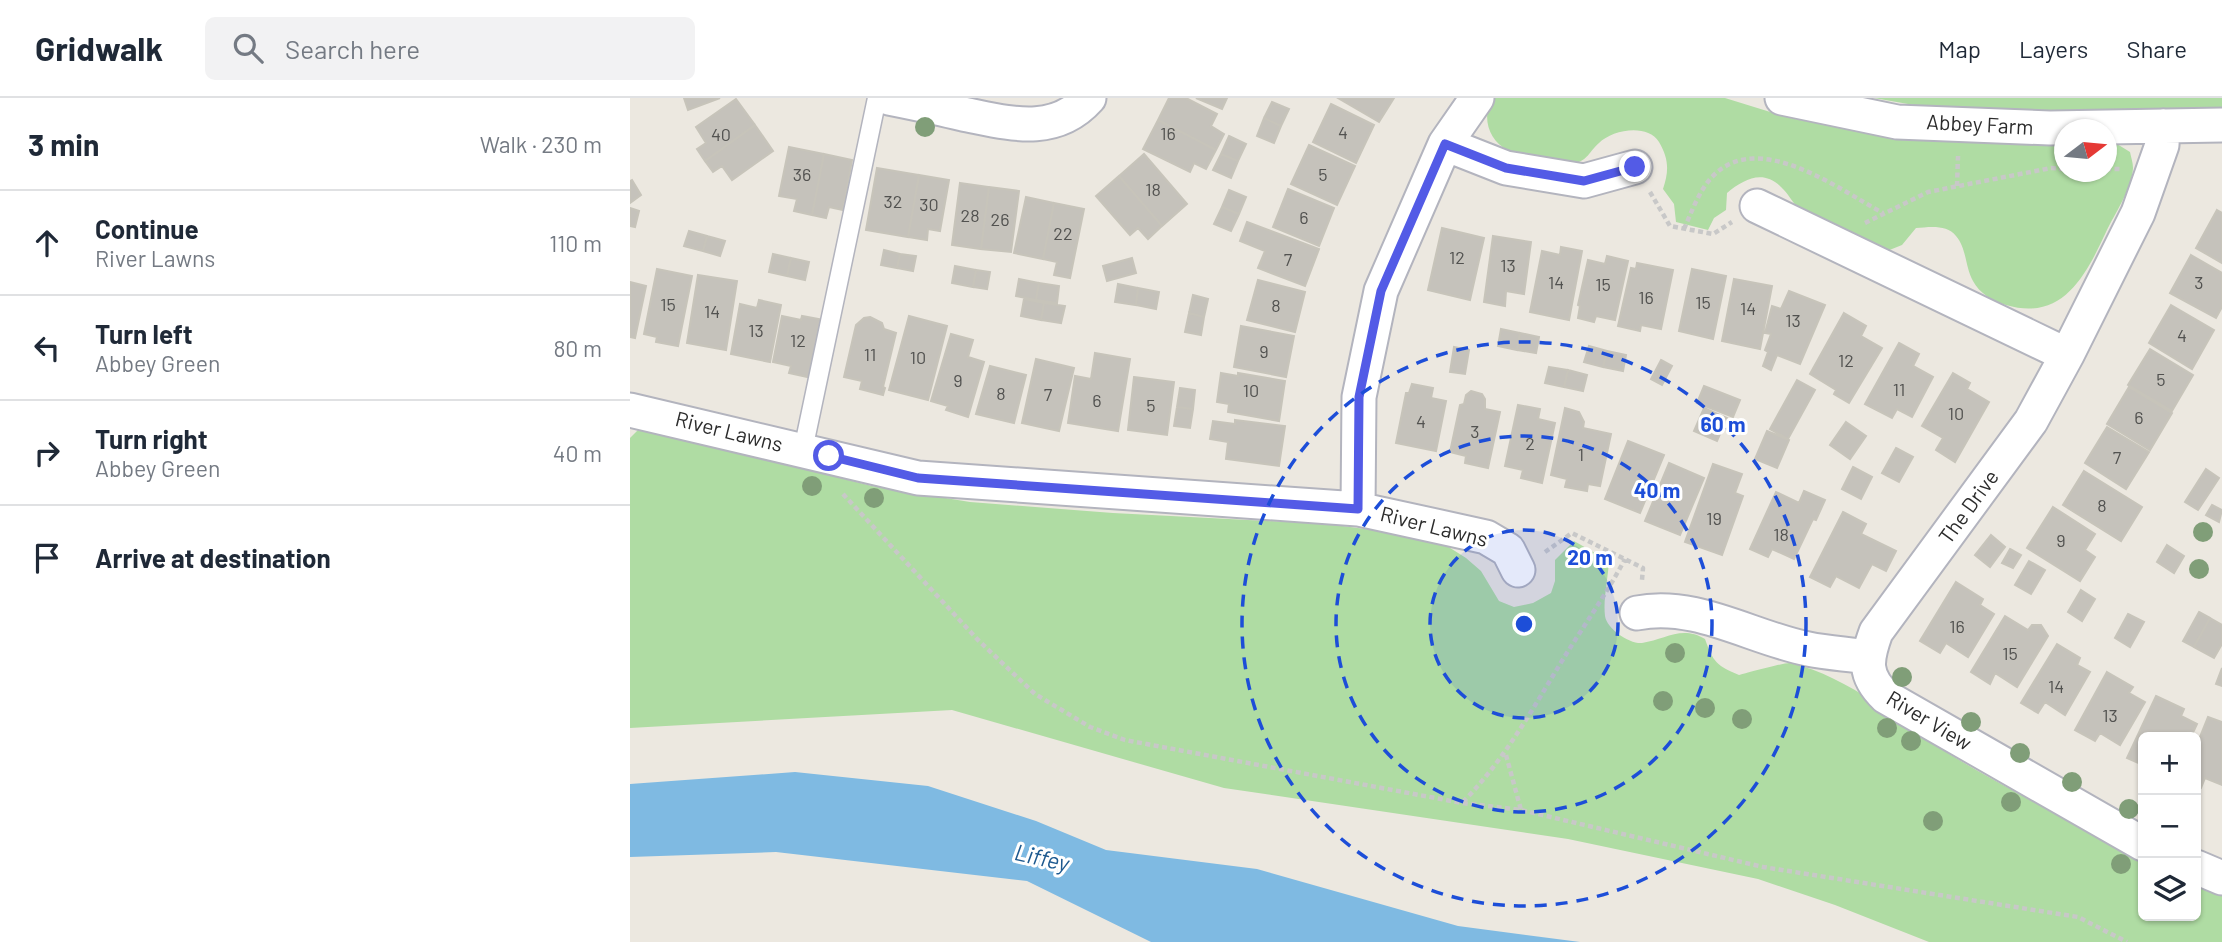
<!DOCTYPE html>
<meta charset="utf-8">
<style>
:root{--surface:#fff;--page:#f2f2f3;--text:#1f2937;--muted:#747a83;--line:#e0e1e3}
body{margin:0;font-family:Barlow,sans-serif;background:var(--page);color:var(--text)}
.controls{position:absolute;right:21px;bottom:21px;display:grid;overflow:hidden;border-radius:10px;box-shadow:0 2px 5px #0004}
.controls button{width:63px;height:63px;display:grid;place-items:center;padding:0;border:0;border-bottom:2px solid var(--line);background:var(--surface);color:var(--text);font:35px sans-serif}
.compass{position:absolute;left:1424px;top:21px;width:63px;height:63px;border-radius:50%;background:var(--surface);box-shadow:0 2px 5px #0004;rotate:74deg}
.stop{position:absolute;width:21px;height:21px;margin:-16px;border:5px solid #535be6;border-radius:50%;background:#fff}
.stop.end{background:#535be6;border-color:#fff;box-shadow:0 2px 7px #0008}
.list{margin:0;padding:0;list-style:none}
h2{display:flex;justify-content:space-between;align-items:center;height:91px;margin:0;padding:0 28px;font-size:30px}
h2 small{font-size:23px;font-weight:400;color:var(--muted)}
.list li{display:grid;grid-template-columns:46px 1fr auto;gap:21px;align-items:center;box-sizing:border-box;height:105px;padding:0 28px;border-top:2px solid var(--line)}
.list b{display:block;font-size:26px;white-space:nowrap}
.list p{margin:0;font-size:23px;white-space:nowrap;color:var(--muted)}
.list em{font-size:23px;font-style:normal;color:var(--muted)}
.icon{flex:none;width:38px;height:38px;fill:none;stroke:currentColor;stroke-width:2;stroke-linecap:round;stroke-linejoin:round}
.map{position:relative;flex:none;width:1592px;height:844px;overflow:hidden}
header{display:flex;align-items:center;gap:42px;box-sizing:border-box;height:98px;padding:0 35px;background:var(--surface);border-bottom:2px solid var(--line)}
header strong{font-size:33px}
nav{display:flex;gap:38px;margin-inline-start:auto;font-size:24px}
.search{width:490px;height:63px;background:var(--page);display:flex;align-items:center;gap:18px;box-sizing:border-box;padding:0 24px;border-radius:10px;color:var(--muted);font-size:26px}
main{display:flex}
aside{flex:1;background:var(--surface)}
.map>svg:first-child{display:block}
</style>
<header>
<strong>Gridwalk</strong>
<div class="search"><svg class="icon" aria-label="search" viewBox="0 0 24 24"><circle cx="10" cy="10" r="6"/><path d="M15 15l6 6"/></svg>Search here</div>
<nav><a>Map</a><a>Layers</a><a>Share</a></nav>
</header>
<main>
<aside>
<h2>3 min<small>Walk · 230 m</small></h2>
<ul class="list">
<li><svg class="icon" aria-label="ahead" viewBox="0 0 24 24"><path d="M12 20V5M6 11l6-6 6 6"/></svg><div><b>Continue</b><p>River Lawns</p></div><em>110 m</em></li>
<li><svg class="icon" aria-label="left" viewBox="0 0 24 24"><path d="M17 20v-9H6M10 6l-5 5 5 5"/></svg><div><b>Turn left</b><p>Abbey Green</p></div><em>80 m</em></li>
<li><svg class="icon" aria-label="right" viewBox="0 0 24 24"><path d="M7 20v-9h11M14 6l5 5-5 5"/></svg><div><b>Turn right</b><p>Abbey Green</p></div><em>40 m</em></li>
<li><svg class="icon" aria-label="arrive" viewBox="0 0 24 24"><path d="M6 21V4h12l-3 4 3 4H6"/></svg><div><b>Arrive at destination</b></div></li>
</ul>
</aside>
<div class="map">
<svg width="1592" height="844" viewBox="0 0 1592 844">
<rect width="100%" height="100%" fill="#ece8e0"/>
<path fill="#afdca3" d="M863,0H1095L1160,20L1271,42L1434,45V74H1476L1477,46H1487L1500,54C1501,59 1503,65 1503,70C1502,91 1485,115 1476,134C1456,177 1433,224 1376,207C1364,204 1349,195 1343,183C1335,169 1337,151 1326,138C1317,126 1299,129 1286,130L1272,147L1257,153L1169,111C1162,104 1158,95 1151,89C1133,71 1114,81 1097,95L1096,112L1084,120L1078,132L1046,124L1044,106L1033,91C1039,73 1039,61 1029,44C1017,25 982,32 969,45C958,55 959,61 944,66C926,62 893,59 878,52C858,43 851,17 863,0Z
M1244,0H1592V13L1526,15L1295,9Z
M8,332H22L242,388L340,404L483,415L698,426L787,438L817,448L836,460L851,473L869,503L884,509L903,505L921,495L925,483V462L944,443L979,463C978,481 973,501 975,518C977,531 999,546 1012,545C1035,542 1051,527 1075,541C1083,564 1087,568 1109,577C1116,575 1156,564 1160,565C1221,579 1269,624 1321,657C1342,670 1364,682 1386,694C1428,718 1469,741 1513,760V818H1566V782L1592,792V844H1299L1205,807L1128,781L938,741L594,690L322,612L0,630V340Z"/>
<path fill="#7fbae2" d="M165,674L298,688L406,723L476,752L627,771L828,828L950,844H521L397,783L146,754L0,759V686Z"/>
<path fill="#c5c2bb" stroke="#c7c4ba" stroke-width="2" d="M54,0H90L58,12Z
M539,0H556L587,16L581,28L594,36L586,52L528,22Z
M566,0H597L592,11Z
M708,0H764L749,24Z
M106,1L125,27L75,63L67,51L76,45L66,29Z
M642,4L659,11L651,28L634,20Z
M701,6L744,27L726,65L683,44Z
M634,20L651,28L644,45L627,38Z
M528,22L586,52L576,71L564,65L560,74L513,51Z
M125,27L143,53L102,82L92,68L83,74L75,63Z
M599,38L616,46L608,63L591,56Z
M679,47L725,68L707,107L661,86Z
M159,49L194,56L182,117L164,113L167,101L149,98Z
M194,56L222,62L213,112L199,109L196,120L182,117Z
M514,56L557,106L532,128L489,78Z
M591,56L608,63L601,80L583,72Z
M247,70L289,77L278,139L236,132Z
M289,77L319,82L310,133L298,131L297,142L278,139Z
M489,78L532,128L518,141L508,130L500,137L466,98Z
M2,82L11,97L0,105V83Z
M330,85L359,89L351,151L322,147Z
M359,89L389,93L381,154L351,151Z
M658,91L704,110L689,148L643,129Z
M599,92L616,99L609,116L592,109Z
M396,99L424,105L413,161L384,155Z
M424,105L454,111L440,180L424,177L427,164L413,161Z
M592,109L609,116L601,133L584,126Z
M0,110L9,113L5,129L0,128Z
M1587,112L1592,115V165L1566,150Z
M617,124L689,151L675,188L628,170L635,153L610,143Z
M812,130L854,140L840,202L798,192Z
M59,133L77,138L73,153L54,148Z
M77,138L95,143L90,158L73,153Z
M863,138L901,144L894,196L876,193L875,208L854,204Z
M931,149L952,153L939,222L900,214L912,153L930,157Z
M254,152L270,156L267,170L251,167Z
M143,156L161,160L157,178L139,174Z
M270,156L286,158L283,173L267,170Z
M1561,157L1592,175V209L1586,220L1540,195Z
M977,158L998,163L985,222L966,218L964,224L948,220L950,208L948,207L958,162L975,166Z
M161,160L179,164L175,182L157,178Z
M502,160L506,175L477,183L473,168Z
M1007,165L1043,172L1031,231L1011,227L1010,233L988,228L1001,170L1006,171Z
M325,168L346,172L343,189L322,185Z
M27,171L62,178L48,248L26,244L27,239L14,236Z
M1062,171L1096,178L1083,241L1049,233Z
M346,172L360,174L357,191L343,189Z
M68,177L107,183L96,252L57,245Z
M389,181L409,185L406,202L386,198Z
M1104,181L1142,188L1130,251L1092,243Z
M628,182L675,194L665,234L617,222Z
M0,184L16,188L5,240L0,239Z
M409,185L429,188L427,205L406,202Z
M488,186L508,190L506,207L485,204Z
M508,190L529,194L526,211L506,207Z
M1159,193L1195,207L1170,266L1147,257L1141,272L1133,268L1138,254L1135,252L1141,236L1135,235L1142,208L1151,211Z
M563,197L578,201L574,219L559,215Z
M394,201L414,205L411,222L391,218Z
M129,202L151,207L140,264L101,256L110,206L127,210Z
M414,205L435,208L431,225L411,222Z
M1541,207L1584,232L1562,271L1519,245Z
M559,215L574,219L571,237L555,234Z
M1214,215L1236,228L1231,238L1252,250L1219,305L1204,296L1206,292L1180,276Z
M152,218L171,222L172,218L194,222L182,280L159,275L161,268L143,264Z
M279,218L317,228L298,302L259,292Z
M240,219L252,225L254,231L266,235L253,289L255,290L253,297L230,291L232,283L214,279L226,227L234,220Z
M611,228L664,238L656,279L604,269Z
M871,231L890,235L887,252L868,248Z
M890,235L909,239L906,255L887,252Z
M321,236L343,242L338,259L354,264L338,319L316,312L318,308L301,303Z
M1269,245L1289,256L1283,268L1303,279L1282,319L1267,311L1262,320L1235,306Z
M959,248L977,253L973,269L954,264Z
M824,249L839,252L835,276L820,274Z
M1520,251L1563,277L1542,313L1498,287Z
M977,253L996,257L993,273L973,269Z
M465,255L500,261L488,333L438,325L445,278L461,281Z
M406,261L444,270L429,333L392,325Z
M1031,262L1042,268L1032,287L1021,281Z
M360,268L396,277L384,325L346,316Z
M919,269L938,272L934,289L915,285Z
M938,272L957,277L953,293L934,289Z
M591,275L608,278V275L655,283L649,323L598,314L599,306L587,304Z
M1323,275L1340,285L1337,291L1359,304L1325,364L1306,352L1313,340L1292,328Z
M504,279L544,284L537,337L498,332Z
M1167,282L1185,292L1158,341L1140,331Z
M782,286L803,290L801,300L816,303L806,353L766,345L776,295H779Z
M1074,288L1110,302L1103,319L1067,305Z
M1499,289L1542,315L1520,352L1477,326Z
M550,290L565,292L563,311L547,309Z
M841,293L852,296L855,301V311L870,314L858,370L835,365L836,358L820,354L830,307L834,306L836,297Z
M888,307L910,311L908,321L925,325L912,385L891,380L893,372L875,368Z
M547,309L563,311L560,330L544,328Z
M935,310L949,314L954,324L953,330L981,336L970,388L958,386L957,393L935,389L937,381L921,377Z
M1074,310L1097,320L1087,343L1064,333Z
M605,322L655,328L649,368L596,361L598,344L580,341L583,323L605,326Z
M1216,324L1236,338L1220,361L1200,347Z
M1477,329L1519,354L1496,391L1455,365Z
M1137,333L1159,342L1147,370L1125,361Z
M998,343L1034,357L1010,415L975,401Z
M1266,350L1283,359L1269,384L1252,375Z
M1039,365L1074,380L1050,437L1015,423Z
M1083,366L1112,376L1105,395L1113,398L1092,457L1055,444Z
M1223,369L1242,379L1231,401L1212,391Z
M1576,371L1589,380L1568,412L1555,404Z
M1454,373L1512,409L1491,443L1433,407Z
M1174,393L1195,402L1186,422L1183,421L1164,461L1142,451L1138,459L1120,451L1146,394L1169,405Z
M1582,407L1592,412L1589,424L1576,417Z
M1423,409L1465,436L1455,452L1465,459L1450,483L1397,450Z
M1213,414L1236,426L1231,436L1266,453L1256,473L1242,466L1229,490L1206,478L1200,489L1180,479Z
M1361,437L1375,449L1360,469L1345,457Z
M1537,447L1554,458L1544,475L1527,464Z
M1380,451L1391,457L1383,470L1372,465Z
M1399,463L1415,472L1401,496L1385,487Z
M1326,484L1353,501L1350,507L1364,516L1338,559L1316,545L1310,555L1290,543Z
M1451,492L1465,501L1452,523L1438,514Z
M1569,514L1580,520L1564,549L1553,543Z
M1498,516L1514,524L1500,549L1485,540Z
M1375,518L1398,532L1402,527H1411L1418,538L1387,589L1365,575L1360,586L1341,574Z
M1580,520L1592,527V546L1584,560L1564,549Z
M1427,546L1450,560L1447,567L1460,574L1435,617L1415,604L1408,615L1391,605Z
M1592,570V588L1586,586Z
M1477,574L1503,589L1499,595L1515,604L1490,647L1470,635L1465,643L1445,632Z
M1526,598L1554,611L1551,618L1567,626L1561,639H1513V667L1497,660Z
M1578,619L1592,624V687L1575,680L1571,690L1566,688V649Z"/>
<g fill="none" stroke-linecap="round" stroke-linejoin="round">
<defs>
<path id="service" d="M173,352L247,0"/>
<path id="minor" d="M259,0C284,5 309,10 333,16C379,25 424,39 459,0
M1152,0L1267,24L1420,30L1592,27
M815,46L876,70L954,83L1005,69
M1127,108L1437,257
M0,312L288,380L728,411L856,439L878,452L888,472
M728,411L729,299L751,193L815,46L847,0
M1007,515C1065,503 1122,540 1178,551C1197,555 1218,556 1237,559
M1513,746L1256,599C1233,577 1236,562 1246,534L1401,323L1437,257L1508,115L1532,47L1533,28
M1566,769L1592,780"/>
</defs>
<use href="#service" stroke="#b3b4be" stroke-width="21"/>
<use href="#minor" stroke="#b3b4be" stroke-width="37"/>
<path stroke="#c8c8c8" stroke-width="4.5" stroke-dasharray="5 3.5" stroke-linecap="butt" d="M1476,71H1490
M1327,88L1328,58
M1020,94L1040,128L1083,136L1102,124
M1235,125L1298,94L1421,70L1434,71
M1054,131C1062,113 1069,93 1082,79C1128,30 1208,91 1253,115
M213,396L348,542L405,596L460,629L495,642L832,705L891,712L1133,769L1448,819L1497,844
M915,454L942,435L1013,470L1012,482
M876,657L891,712
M833,704C876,660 903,610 935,558C955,526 977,495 995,461"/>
<use href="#service" stroke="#fff" stroke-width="18"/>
<use href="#minor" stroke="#fff" stroke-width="33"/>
</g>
<g fill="#809e78">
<circle cx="295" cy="29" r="10"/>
<circle cx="182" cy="388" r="10"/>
<circle cx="244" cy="400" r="10"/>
<circle cx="1573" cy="434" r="10"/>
<circle cx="1569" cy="471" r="10"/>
<circle cx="1045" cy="555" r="10"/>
<circle cx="1272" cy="579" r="10"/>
<circle cx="1033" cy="603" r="10"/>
<circle cx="1075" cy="610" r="10"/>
<circle cx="1112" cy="621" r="10"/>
<circle cx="1341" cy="624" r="10"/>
<circle cx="1257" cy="630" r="10"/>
<circle cx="1281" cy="643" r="10"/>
<circle cx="1390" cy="655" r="10"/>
<circle cx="1442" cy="684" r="10"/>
<circle cx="1381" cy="704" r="10"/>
<circle cx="1499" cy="711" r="10"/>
<circle cx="1303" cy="723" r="10"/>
<circle cx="1491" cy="766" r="10"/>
</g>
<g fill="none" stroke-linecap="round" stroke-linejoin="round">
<path stroke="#535be6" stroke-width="9" d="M199,358L288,380L728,411L729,299L751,193L815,46L876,70L954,83L1005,69"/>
</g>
<circle cx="894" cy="526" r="94" fill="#1d4ed8" fill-opacity=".12"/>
<g fill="none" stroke="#1d4ed8" stroke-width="3.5" stroke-dasharray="12 9">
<circle cx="894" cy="526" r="94"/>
<circle cx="894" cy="526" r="188"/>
<circle cx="894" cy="526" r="282"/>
</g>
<g text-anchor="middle" stroke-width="6" stroke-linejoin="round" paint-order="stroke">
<g font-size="18" fill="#525250">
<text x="713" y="41">4</text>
<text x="538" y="42">16</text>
<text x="91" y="43">40</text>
<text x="172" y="83">36</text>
<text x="693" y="83">5</text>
<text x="523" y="98">18</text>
<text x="263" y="110">32</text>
<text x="299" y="113">30</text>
<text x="340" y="124">28</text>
<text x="674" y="126">6</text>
<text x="370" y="128">26</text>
<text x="433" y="142">22</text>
<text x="827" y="166">12</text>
<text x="658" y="168">7</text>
<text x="878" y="174">13</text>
<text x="926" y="191">14</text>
<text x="1569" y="191">3</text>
<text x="973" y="193">15</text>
<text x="1016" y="206">16</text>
<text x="1073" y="211">15</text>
<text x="38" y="213">15</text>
<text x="646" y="214">8</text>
<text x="1118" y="217">14</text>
<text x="82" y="220">14</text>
<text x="1163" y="229">13</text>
<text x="126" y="239">13</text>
<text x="1552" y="244">4</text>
<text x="168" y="249">12</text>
<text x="634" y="260">9</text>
<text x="240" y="263">11</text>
<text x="288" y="266">10</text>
<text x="1216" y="269">12</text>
<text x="1531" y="288">5</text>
<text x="328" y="289">9</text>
<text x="1269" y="298">11</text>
<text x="621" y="299">10</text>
<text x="371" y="302">8</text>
<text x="418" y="303">7</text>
<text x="467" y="309">6</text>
<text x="521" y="314">5</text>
<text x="1326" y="322">10</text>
<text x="1509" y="326">6</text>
<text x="791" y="330">4</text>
<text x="845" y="340">3</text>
<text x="900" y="352">2</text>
<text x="951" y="363">1</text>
<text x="1487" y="366">7</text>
<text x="1472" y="414">8</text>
<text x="1084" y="427">19</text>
<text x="1151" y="443">18</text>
<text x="1431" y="449">9</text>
<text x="1327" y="535">16</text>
<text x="1380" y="562">15</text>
<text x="1426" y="595">14</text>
<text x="1480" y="624">13</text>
</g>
<g font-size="21" fill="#2c2c2c" stroke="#fff">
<text transform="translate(1350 27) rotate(3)" y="7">Abbey Farm</text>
<text transform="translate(99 334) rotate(14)" y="7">River Lawns</text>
<text transform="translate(1339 409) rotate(-54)" y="7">The Drive</text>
<text transform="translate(804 429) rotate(14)" y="7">River Lawns</text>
<text transform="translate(1299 623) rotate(31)" y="7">River View</text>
</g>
<g font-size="23" font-style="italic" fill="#1d598f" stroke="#fff">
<text transform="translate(412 760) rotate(13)" y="8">Liffey</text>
</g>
</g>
<circle cx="894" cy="526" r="10" fill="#1d4ed8" stroke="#fff" stroke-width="3.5"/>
<g font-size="21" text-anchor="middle" font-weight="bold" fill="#1d4ed8" stroke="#fff" stroke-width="6" stroke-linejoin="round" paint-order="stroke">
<text x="1093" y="334">60 m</text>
<text x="1027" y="400">40 m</text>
<text x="960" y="467">20 m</text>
</g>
</svg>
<div class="controls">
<button>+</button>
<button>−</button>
<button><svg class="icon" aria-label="layers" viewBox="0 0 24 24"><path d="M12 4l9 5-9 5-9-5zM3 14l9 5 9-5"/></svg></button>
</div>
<svg class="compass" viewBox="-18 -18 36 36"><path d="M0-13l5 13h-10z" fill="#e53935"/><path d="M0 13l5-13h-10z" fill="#747a83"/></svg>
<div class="stop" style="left:199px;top:358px"></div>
<div class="stop end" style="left:1005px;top:69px"></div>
</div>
</main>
